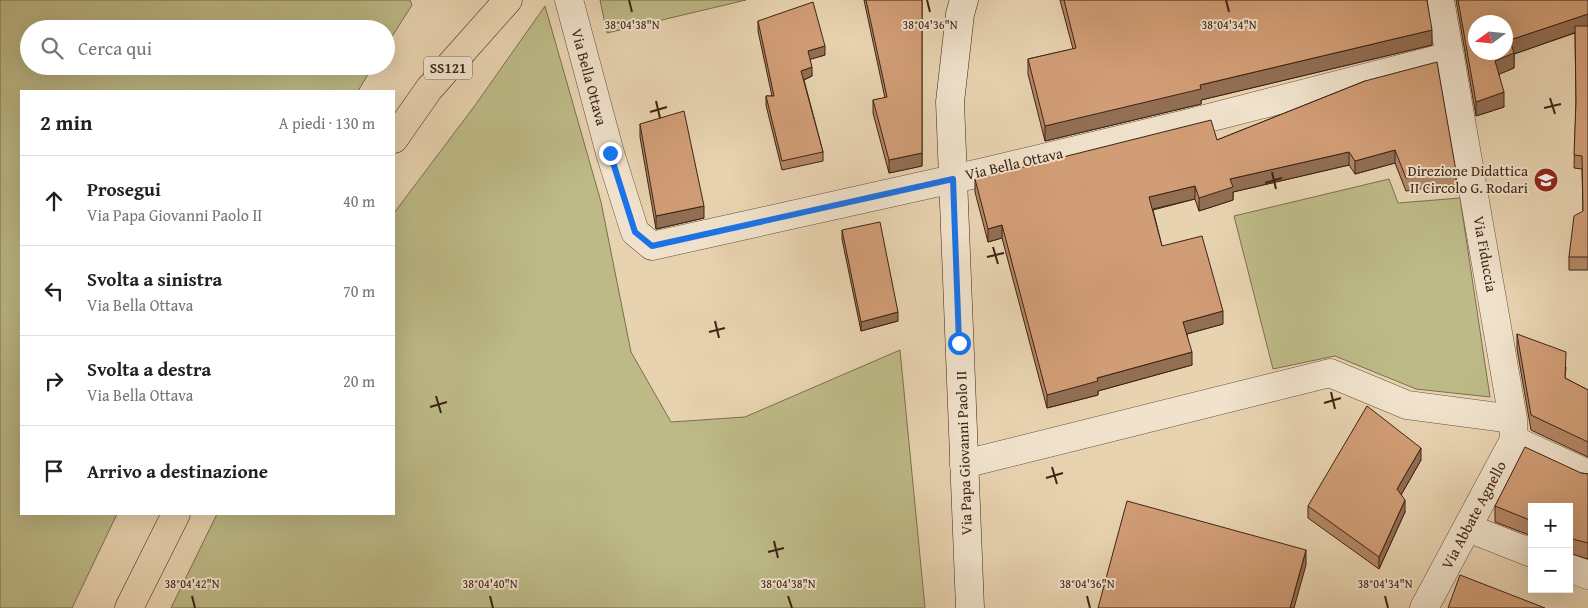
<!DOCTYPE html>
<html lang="it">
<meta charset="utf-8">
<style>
:root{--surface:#fff;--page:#f6f6f6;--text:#202124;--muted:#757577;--line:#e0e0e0}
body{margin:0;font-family:"Gentium Book Plus",serif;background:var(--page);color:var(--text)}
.controls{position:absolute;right:15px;bottom:15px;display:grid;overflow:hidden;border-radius:0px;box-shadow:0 5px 20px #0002}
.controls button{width:45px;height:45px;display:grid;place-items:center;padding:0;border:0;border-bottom:1px solid var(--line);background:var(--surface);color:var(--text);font:25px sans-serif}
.compass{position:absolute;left:1468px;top:15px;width:45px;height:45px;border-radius:50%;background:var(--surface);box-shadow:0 5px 20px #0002;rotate:255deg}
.stop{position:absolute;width:15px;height:15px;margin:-11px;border:4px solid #1a73e8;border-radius:50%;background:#fff}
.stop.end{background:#1a73e8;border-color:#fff;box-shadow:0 1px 5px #0008}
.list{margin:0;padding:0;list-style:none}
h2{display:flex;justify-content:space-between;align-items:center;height:65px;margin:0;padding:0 20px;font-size:21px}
h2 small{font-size:16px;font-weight:400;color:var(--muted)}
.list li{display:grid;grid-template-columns:32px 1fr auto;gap:15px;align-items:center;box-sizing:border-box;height:90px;padding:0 20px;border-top:1px solid var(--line)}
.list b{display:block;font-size:19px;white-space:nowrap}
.list p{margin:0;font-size:16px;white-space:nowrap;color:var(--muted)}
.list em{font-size:16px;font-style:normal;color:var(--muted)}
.icon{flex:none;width:28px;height:28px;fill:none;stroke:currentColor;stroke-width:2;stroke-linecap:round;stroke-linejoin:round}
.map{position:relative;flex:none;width:1588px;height:608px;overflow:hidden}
.search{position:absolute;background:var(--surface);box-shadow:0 5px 20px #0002;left:20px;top:20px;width:375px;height:55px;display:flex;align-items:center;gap:12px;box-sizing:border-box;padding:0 18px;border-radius:28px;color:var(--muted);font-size:19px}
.panel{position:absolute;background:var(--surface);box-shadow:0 5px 20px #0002;left:20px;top:90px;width:375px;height:425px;border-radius:0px}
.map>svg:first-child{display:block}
</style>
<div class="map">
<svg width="1588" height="608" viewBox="0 0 1588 608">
<rect width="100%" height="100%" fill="#e8d3b0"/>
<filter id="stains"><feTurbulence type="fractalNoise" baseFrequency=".004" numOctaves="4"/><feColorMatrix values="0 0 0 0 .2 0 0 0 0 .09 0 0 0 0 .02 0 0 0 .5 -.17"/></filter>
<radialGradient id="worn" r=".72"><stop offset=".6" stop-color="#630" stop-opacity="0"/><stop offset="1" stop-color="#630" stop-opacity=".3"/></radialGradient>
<path fill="#bdba87" stroke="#7e6e4e" d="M0,0H410L412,5L386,46V29H29V66H373L358,91H21V514H117L72,608H0Z
M600,0H746L607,33Z
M545,6L601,202L631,352L671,422L745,417L900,350L925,608H171L217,514H394V213L476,104Z
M1389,179L1398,203L1460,198L1490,397L1416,389L1335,356L1273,369L1234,216Z"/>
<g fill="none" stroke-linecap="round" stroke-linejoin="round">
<defs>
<path id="street" d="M569,0L610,153L635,232L652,246L980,173L1185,124L1450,56
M1514,440L1588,474
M964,464L1330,373L1407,405L1513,419
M1468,528L1532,553
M1569,568L1588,575
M1424,608L1514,440L1513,419L1440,0"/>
<path id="secondary" d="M964,0L960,14L950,102L970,608"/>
<path id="primary" d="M394,139L429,89L508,0
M129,608L176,514"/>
</defs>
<use href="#street" stroke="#684f3b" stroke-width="29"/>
<use href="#secondary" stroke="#3e2314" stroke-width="29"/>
<use href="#primary" stroke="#3e2314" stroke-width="29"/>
<use href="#street" stroke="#f0e2cc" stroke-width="28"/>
<use href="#secondary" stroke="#f0e2cc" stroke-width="28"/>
<use href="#primary" stroke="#e8d3b0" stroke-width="28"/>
</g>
<path fill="#b48765" stroke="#3e2314" d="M864,0H922V166L889,173L873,113V100L885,98Z
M1060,0H1427L1432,45L1201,100V104L1045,141L1028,74V59L1073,49Z
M1456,0H1588V270H1569V257L1583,211L1582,169L1574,168L1576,103L1575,33L1514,54V68L1499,74L1504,107L1476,116Z
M758,21L825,55L810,59L812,76L804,80L823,152V161L782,170L766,105V96H772L758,31Z
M1365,81L1456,171V184L1406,191L1395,163L1355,174L1349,165L1233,192V200L1199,211L1195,199L1153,210L1162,246L1223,324L1187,334L1192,365L1098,391V395L1047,408L1002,238L988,242L975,192V179L1217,140Z
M640,124L704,218L656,229L640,137Z
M842,230L898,321L861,331L842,239Z
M1517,334L1566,367L1565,378L1588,390V457L1531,430L1517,349Z
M1421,460L1401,495L1405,512L1379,569L1308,518V506Z
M1581,473L1588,474V559L1569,553V507H1532V536L1495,522V506Z"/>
<path fill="#926e53" stroke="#3e2314" d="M1588,14V28L1514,54V68L1495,76V61L1510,40Z
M1432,30V45L1201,100V104L1045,141V126L1200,85Z
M825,46V55L808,60V51Z
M812,67V76L801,81V71Z
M1504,92V107L1476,116V102Z
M1395,150V163L1355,174V161Z
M1349,152V165L1233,192V200L1199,211V198L1230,179Z
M922,153V166L889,173V160Z
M1195,186V199L1149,210V197Z
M704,206V218L656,229V216Z
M1002,225V238L988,242V229Z
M1223,311V324L1183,335V322Z
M898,312V321L861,331V322Z
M1192,352V365L1098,391V395L1047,408V395L1097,378Z
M1421,448V460L1397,502V489Z
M1405,500V512L1379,569V557Z
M1306,550V565L1294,608H1290Z"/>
<path fill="#d19d76" stroke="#3e2314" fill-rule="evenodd" d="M866,0H922V153L889,160L873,100L887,97Z
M1064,0H1427L1432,30L1200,85L1201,89L1045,126L1028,59L1076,48Z
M1458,0H1588V14L1510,40L1514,53L1495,61L1504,92L1476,102ZM1476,22H1506V52H1476Z
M813,2L825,46L808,51L812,67L801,71L823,152L782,161L766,96H774L758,21Z
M1575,26H1588V257H1569L1574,216L1583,211L1582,156L1574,155L1576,101Z
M1437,62L1456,171L1406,178L1395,150L1355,161L1349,152L1230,179L1233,187L1199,198L1195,186L1149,197L1162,246L1202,236L1223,311L1183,322L1192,352L1097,378L1098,381L1047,395L1002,225L988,229L975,179L1211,120L1217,140L1365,81Z
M684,111L704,206L656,216L640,124Z
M880,222L898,312L861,322L842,230Z
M1517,334L1566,352L1565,378L1588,390V442L1531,415Z
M1367,406L1421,448L1397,489L1405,500L1379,557L1308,506Z
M1525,447L1581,473L1588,474V543L1569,538V507H1532V521L1495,506Z
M1127,501L1306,550L1290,608H1098Z
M1460,575L1545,608H1448Z"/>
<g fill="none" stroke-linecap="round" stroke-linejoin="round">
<path stroke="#1a73e8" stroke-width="6" d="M610,153L635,232L652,246L953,179L959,343"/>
</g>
<path fill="none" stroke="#3e2314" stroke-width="2" d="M629,0L632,12M927,0L930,12M1226,0L1229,12M1550,98L1555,114M656,101L660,118M1544,108L1561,104M650,112L667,107M1272,172L1276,189M1265,183L1282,178M993,247L998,264M987,257L1004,253M715,321L719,338M709,332L725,328M1331,392L1335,409M436,396L441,413M1324,403L1341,398M430,407L447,402M1052,467L1057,484M1046,478L1063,473M774,541L778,558M768,552L784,548M192,596L195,608M490,596L493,608M788,596L792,608M1087,596L1090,608M1385,596L1388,608"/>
<defs>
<symbol id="school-disc" viewBox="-11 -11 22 22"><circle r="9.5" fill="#8f2418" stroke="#f0e2cc"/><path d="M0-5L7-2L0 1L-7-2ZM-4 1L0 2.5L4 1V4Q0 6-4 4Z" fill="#fff"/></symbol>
</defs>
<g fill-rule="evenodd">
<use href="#school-disc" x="1532" y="166" width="28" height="28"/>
</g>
<g text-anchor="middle" stroke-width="4" stroke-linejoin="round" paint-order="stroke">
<rect fill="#f0e2cc" stroke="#735c4b" stroke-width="1" x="424" y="56.5" width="48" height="23" rx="4"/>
<g font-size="14" font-weight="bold" fill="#3e2314">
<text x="448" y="73">SS121</text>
</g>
<g font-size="15" fill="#3e2314" stroke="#f0e2cc">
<text transform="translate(589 77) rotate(75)" y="5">Via Bella Ottava</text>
<text transform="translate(1014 164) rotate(-13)" y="5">Via Bella Ottava</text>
<text transform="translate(1485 254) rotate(80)" y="5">Via Fiduccia</text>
<text transform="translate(964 453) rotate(-92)" y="5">Via Papa Giovanni Paolo II</text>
<text transform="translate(1474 515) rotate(-62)" y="5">Via Abbate Agnello</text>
</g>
<g font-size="15" fill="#3e2314" stroke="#f0e2cc" text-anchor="end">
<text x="1528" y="176">Direzione Didattica<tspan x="1528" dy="17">II Circolo G. Rodari</tspan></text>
</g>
</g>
<g font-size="12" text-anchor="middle" fill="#3e2314" stroke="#f0e2cc" stroke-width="4" stroke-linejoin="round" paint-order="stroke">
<text x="632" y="29">38°04'38"N</text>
<text x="930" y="29">38°04'36"N</text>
<text x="1229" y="29">38°04'34"N</text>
<text x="192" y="588">38°04'42"N</text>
<text x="490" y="588">38°04'40"N</text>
<text x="788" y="588">38°04'38"N</text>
<text x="1087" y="588">38°04'36"N</text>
<text x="1385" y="588">38°04'34"N</text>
</g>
<rect width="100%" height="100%" filter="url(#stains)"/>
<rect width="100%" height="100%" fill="url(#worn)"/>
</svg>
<div class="controls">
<button>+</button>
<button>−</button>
</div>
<svg class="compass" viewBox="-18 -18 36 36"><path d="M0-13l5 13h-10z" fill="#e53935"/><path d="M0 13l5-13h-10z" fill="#757577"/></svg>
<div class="stop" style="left:959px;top:343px"></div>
<div class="stop end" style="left:610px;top:153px"></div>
<div class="search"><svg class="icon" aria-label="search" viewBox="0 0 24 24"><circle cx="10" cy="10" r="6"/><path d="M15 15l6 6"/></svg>Cerca qui</div>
<section class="panel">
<h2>2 min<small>A piedi · 130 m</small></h2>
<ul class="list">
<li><svg class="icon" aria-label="ahead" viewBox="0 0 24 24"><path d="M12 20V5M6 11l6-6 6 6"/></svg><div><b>Prosegui</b><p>Via Papa Giovanni Paolo II</p></div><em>40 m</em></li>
<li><svg class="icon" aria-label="left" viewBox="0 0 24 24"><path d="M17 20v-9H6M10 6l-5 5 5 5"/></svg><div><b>Svolta a sinistra</b><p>Via Bella Ottava</p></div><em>70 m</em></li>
<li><svg class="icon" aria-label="right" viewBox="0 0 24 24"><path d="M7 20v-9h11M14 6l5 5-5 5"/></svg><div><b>Svolta a destra</b><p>Via Bella Ottava</p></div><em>20 m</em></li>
<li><svg class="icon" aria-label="arrive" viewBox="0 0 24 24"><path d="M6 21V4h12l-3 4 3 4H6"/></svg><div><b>Arrivo a destinazione</b></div></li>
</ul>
</section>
</div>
